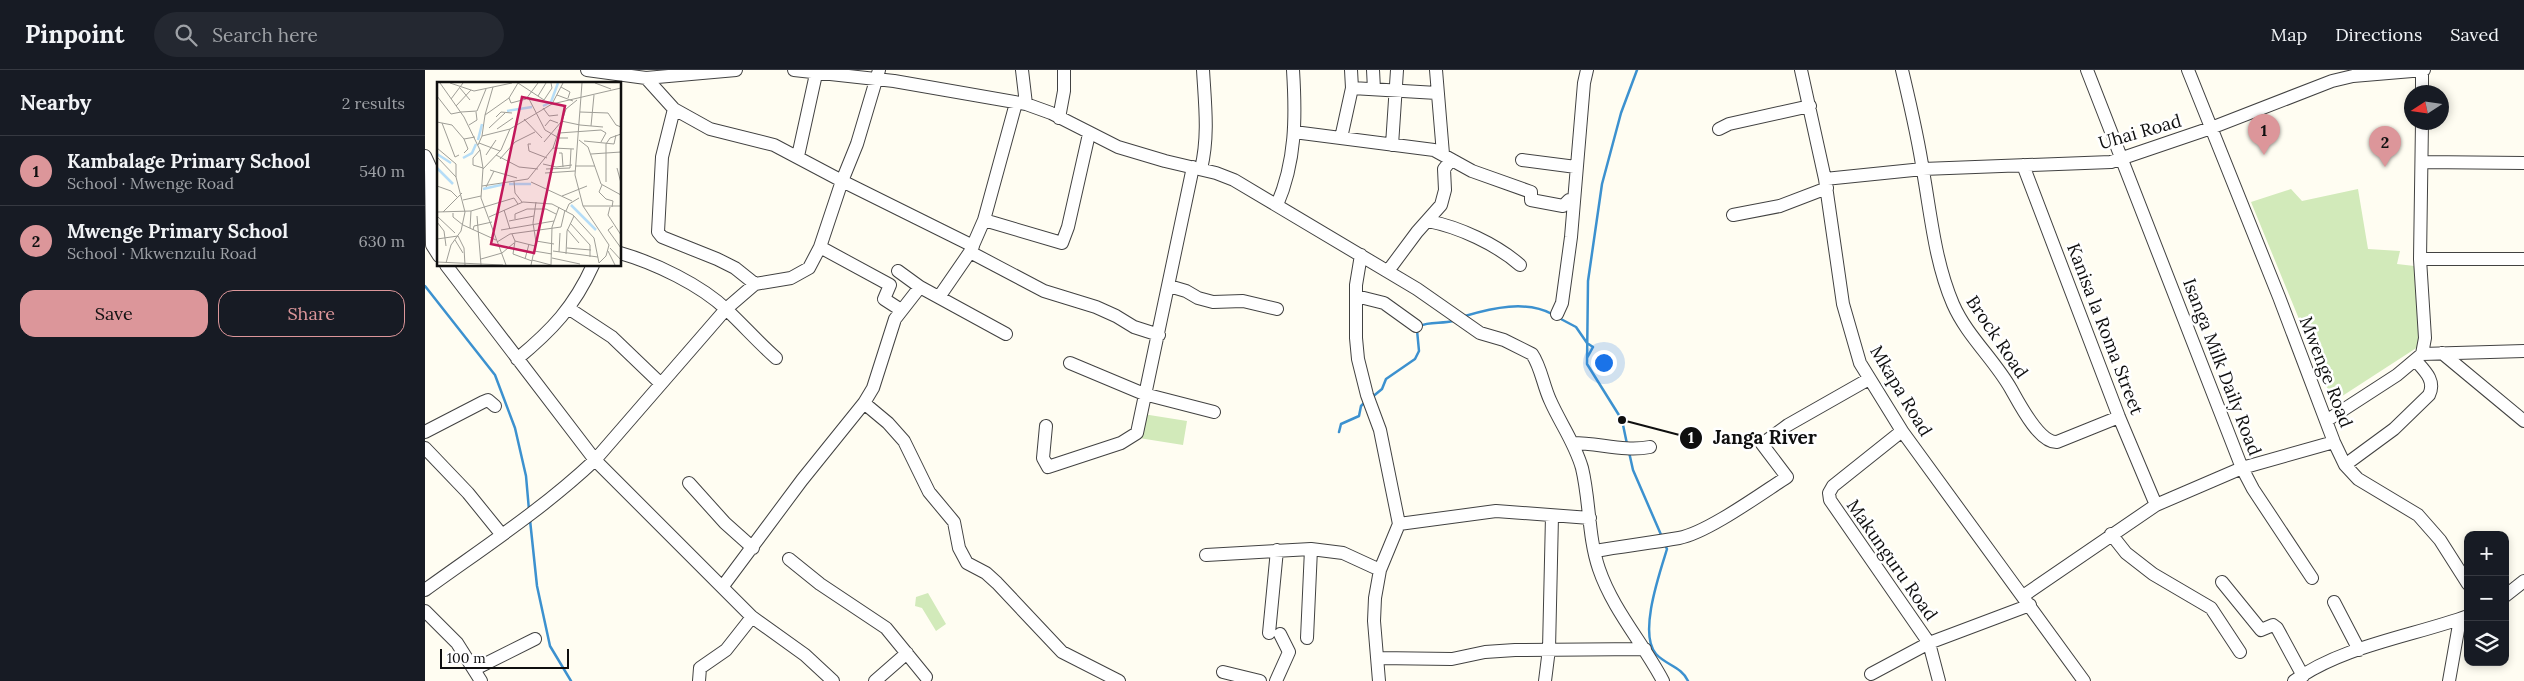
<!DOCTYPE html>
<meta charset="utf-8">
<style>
:root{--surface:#171b24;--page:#242831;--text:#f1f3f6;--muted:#9ea1a6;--line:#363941;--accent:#dc969a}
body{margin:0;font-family:Lora,serif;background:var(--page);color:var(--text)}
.controls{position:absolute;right:15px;bottom:15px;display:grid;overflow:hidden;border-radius:10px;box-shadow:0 2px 8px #0003}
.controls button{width:45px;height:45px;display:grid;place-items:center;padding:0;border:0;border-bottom:1px solid var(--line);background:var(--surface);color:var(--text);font:25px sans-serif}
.compass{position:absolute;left:1979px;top:15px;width:45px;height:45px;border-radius:50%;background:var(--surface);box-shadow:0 2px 8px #0003;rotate:258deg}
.scale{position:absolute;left:15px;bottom:12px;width:129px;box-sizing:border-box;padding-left:5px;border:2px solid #0f0f0f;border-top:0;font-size:14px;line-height:18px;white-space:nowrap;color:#0f0f0f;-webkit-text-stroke:4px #fff;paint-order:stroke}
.you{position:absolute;left:1178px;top:292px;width:18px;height:18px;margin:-12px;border:4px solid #fff;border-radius:50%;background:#1a73e8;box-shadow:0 0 0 8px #1a73e833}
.badge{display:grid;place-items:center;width:32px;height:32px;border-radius:50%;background:var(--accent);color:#111;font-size:16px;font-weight:700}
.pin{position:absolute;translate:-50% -41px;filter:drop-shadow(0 1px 2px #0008)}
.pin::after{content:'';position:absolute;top:26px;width:18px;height:15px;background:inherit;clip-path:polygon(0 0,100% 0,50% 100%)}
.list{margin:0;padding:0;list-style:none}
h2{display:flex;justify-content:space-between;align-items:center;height:65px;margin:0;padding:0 20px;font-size:21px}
h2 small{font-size:16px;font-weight:400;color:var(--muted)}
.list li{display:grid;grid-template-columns:32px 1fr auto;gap:15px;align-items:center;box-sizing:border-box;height:70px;padding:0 20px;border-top:1px solid var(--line)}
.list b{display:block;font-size:19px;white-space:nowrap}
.list p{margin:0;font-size:16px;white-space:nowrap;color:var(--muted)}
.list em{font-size:16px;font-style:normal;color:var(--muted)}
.actions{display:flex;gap:10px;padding:15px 20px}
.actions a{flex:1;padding:11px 0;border:1px solid var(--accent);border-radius:15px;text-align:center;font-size:18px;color:var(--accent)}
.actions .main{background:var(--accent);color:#111}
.icon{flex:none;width:28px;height:28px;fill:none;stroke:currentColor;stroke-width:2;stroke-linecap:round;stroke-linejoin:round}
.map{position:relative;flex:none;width:2099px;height:611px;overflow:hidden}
header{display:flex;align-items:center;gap:30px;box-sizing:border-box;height:70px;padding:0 25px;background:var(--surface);border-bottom:1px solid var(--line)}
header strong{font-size:24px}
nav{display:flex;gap:28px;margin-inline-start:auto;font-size:18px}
.search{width:350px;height:45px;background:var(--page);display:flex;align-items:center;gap:12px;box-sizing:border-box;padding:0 18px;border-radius:28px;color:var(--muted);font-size:19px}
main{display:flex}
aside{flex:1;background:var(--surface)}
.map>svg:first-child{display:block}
</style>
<header>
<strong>Pinpoint</strong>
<div class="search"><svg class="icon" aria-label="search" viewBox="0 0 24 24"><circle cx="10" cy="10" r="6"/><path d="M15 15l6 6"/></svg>Search here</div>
<nav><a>Map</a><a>Directions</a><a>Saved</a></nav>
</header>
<main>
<aside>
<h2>Nearby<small>2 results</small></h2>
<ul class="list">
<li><span class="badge">1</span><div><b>Kambalage Primary School</b><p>School · Mwenge Road</p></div><em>540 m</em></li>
<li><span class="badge">2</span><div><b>Mwenge Primary School</b><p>School · Mkwenzulu Road</p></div><em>630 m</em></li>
</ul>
<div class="actions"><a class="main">Save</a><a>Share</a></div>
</aside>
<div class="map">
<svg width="2099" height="611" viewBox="0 0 2099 611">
<rect width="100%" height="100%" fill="#fffdf2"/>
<path fill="#d2eaba" d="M1866,119L1877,131L1933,119L1943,179L1975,181L1972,194L1998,197L1999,273L1908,332L1826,132Z
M718,344L762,351L758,375L714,368Z
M503,523L521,554L511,561L497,538L490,536L491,527Z"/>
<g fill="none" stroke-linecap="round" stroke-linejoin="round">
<path stroke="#3c91cf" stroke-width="2.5" d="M0,216L70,305L90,358L101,406L104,440
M1040,246C1067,238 1101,230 1127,244
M1134,248L1151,257L1162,273L1168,277L1162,288
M995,256C1003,251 1018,254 1028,251
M946,328L957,319L961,309L990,289L994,281L992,260
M914,362L916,354L934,346L936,336L940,332
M1202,374L1197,350L1162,294L1163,211L1177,114L1196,43L1212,0
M1204,382L1208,400L1237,467
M105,450L112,516L125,576L146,611
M1240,475L1242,479C1235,502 1213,564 1231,584C1241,595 1257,597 1263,611"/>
<defs>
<path id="minor" d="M162,0L221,8L311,0
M369,0L469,11L601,34L626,43L693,77L740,91L791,103L809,110L992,219L1055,263L1079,270L1107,284C1116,297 1118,315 1125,330C1135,353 1150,373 1157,398C1165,431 1163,467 1174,499C1188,540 1218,573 1238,611
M597,0L601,34
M948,0L949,19
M1011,0L1018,84
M1376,0L1400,109L1418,234L1435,293L1477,361L1659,611
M1477,0C1485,34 1493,67 1498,101C1506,146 1510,192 1528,234C1542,266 1569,289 1586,319C1594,333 1614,373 1632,372L1694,347
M1662,0L1817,398L1828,419L1887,508
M1763,0L1854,227L1909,372L1920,395L1933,409L1993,445L2015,470L2043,514
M1997,0V22
M221,8L249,39L285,59L349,75L417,111L548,176
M927,18L1012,23
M249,39L237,87L233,162L237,167L292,189L310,198L330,214
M634,48L639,21V0
M1997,52L1995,189L2000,268L1997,284
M1294,59L1304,54L1385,36
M869,62L1009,80L1047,101L1106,122V130L1138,136L1144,130L1148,131
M916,68L927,18L926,0
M967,75L972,0
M0,86L6,99L7,175L14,186
M373,86L391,4
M1097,90L1151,97
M1997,92L2099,93
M1598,95L1694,347L1731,435
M776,99C784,66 780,34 778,0
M1400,109L1498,99L1686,92L1786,58L1907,11L1928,6L1999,0
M852,135C871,91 871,47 868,0
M1308,145L1355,136L1402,118
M559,150L637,173L643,157L664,64
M1003,151C1034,157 1071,174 1095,195
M395,177L465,215L459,229L476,240
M545,182L619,221L671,237L691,246L709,257L734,265
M195,183C230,193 276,215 302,240C319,256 334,273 351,288
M936,185L931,215V268L933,289L942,325L955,360L974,454L955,500L950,528L949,551L954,611
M1995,189H2099
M21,195L170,390L327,547L380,585L408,611
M473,201L495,217L581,264
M963,201L992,162L1016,135L1020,120L1019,99L1026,90
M744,216L761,221L773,228L788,232L818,231L852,239
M931,226L959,233L991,256
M514,227L545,182L559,150L591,33
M143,238L187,267L236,314
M1132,244L1137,233L1146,167L1159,13L1162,0
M2017,283L2099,351
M92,289C127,260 149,237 168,195
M645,293L719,324L789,342
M439,333L463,353L479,371L504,422L529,452L534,478L542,493L561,503L572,513L637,582L694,611
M1901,351L1972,305L1997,284L2099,281
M621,356L618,388L623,397L696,373L712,363L768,97
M1477,361L1408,416L1404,423L1405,430L1504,573L1514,611
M0,362L58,332L63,330L70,336
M1148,373C1174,373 1199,382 1225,377
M0,378L43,423L77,465
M1920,395L1969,359L2004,325C2011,311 2000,301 1991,291
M264,413L300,453L328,478
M974,454L1071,441L1165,448
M1686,464L1701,483L1728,504L1786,538L1815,582
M1170,481C1198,476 1226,473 1254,468C1282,463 1337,423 1362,407L1337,374L1363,355L1444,309
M781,485L886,479L918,483L955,500
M364,489L395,514L461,558L501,607
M1797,512L1836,560L1848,555L1852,558L1878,606
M298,516L377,410L439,333L448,318L470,249L495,217
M0,520C58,478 118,439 170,390L301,239L330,214L366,208L384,198L395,177L417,111L432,74L454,0
M1598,526L1731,435L1817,398L1909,372
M2080,526L2099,511
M1909,532L1934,580
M0,541L32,573L56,611
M844,563L852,480
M882,568L886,479
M953,588L1027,589L1060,582L1090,580L1220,579
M50,599L110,569
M798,602L835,611
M1446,604L1504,573L1605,535
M274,611L275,598L301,580L327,547
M450,611L482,583
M851,611L864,582L855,564
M1120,611L1124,579L1127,446
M1869,611C1917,576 1988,566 2043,546
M2024,611L2035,549"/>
</defs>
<use href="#minor" stroke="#424242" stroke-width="14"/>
<use href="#minor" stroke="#fff" stroke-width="12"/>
</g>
<g text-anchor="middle" stroke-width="5" stroke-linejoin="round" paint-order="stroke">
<g font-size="18" fill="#0f0f0f" stroke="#fff">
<text transform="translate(1715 62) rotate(-16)" y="6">Uhai Road</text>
<text transform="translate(1680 259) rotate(69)" y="6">Kanisa la Roma Street</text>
<text transform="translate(1572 267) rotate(56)" y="6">Brock Road</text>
<text transform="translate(1797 297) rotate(69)" y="6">Isanga Milk Daily Road</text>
<text transform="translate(1901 302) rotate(69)" y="6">Mwenge Road</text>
<text transform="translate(1476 321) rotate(59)" y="6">Mkapa Road</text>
<text transform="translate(1467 490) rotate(55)" y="6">Makunguru Road</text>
</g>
</g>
<g transform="translate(12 12)">
<rect width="184" height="184" fill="#fffdf2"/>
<path fill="none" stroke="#b6ddf7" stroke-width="2.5" d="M106,24L114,20L121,1M70,29L95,25M41,58L45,42M0,72L14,81M26,76L35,71L39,62M0,86L16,102M72,102H94M46,107L68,102M134,123L159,148"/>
<path fill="none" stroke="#9f9e97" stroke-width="1" d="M3,1L27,35L43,68L46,86L44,116L69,183M13,1L37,9L75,1M81,1L107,18L115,6L114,1M145,1L138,93L146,124L172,163L169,174L162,181M158,1L174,7M124,5L133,10L131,16M23,6L33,18M120,13L136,19M0,14L14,32L24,30M101,14L109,1M91,15L108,48L122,56H131M72,16L81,1M14,17L26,1M115,22L126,1M19,24L34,8M106,26L112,34L121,33M24,30L40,29L49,7M143,30L171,31L179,43L184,45M48,33L56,5M59,35L64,30L75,31M87,37L105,56M124,39L143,43M0,40L15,43L27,57L38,55M5,41L18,75L22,73M32,43L40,38L39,30M143,43L166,45M108,44L113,38L121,41M154,44L157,13M52,46L68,31M60,47L76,36M122,51L164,48L169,51L164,60M45,54L48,33L72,16L74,21L89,17L101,1M142,58L151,65L164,102L184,113M147,59L177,62L179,53M107,60L124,40M42,61L63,69M94,62H91L92,69L110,76M41,63L45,54L73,47L115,22L184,6M0,66L19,82V95L28,130L24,149L14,163L9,181M116,66L137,67M43,68L36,76V83L46,86M27,71L31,67L27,57M122,71H125L126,85M154,72L184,70M49,73L59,58M59,73L82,85L101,87M0,75L19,95M63,77L78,60L98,50M106,82L119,85L135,83M138,84H158M180,86L184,101M46,87L64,68L73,47M109,87L133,86L134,67M53,88L80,96M108,91L138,89M77,99L78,111L85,120M94,100L135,119M169,100V62L173,56L184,52M165,103L162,110L169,117L176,119L175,125M0,104L14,109L20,115M45,104L91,97L116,66L129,27L140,18M49,105L57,89M125,114L150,104M26,118L44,114M146,124H184M173,125L171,133L184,153M67,128L73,147M129,129L132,122L142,116M0,130L34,129L77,116L81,122M6,130L25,111M16,131V135L26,143M40,134L44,183M1,135L18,151M52,135L86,120L115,122L136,133L157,156L162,181M78,137V132L90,127H109L119,132M72,139L97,134M0,140L7,149L9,164M133,141L153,163V175M26,143L59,158M176,144L171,148L184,166M33,146L34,129M130,147L142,161M36,148L37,144L55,140M64,148L117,139M75,152L78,159L76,172L95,179M0,157L21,154L27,166L28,183M18,158L26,171M78,159L98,164M99,159L117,162M60,160L73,152L124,145L128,128M130,166L154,168M173,166L184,178M97,169L115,172M116,169L161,175M171,169L178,183M122,170L123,151M65,171L77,161M129,172L130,149L137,134M115,176L143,182M44,177L65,171M88,177L92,162M95,178L114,183M0,180L66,183M94,183L99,160L96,141L99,120M114,183L115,145L122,125"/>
<path fill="#c2185b" fill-opacity="0.15" stroke="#c2185b" stroke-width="2.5" d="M85,15L128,24L97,171L54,162Z"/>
<rect width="184" height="184" fill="none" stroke="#0f0f0f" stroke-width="2.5"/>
</g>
<path fill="none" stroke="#0f0f0f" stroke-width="2" d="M1197 350L1266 368"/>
<g fill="#0f0f0f" stroke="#fff" stroke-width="2">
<circle cx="1197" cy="350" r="5"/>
<circle cx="1266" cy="368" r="12"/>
</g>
<g font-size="15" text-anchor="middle" font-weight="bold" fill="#fff">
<text x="1266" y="373">1</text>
</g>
<g font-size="19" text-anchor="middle" font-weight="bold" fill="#0f0f0f" stroke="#fff" stroke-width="5" stroke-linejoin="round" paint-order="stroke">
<text x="1340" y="374">Janga River</text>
</g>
</svg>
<div class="controls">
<button>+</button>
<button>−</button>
<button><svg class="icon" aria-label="layers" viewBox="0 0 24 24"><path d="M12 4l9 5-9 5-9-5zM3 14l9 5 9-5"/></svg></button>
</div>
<svg class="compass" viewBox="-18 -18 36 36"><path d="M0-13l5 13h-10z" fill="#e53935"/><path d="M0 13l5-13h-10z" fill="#9ea1a6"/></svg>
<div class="scale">100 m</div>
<div class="you"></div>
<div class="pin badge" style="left:1839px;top:85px">1</div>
<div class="pin badge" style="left:1960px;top:97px">2</div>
</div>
</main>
